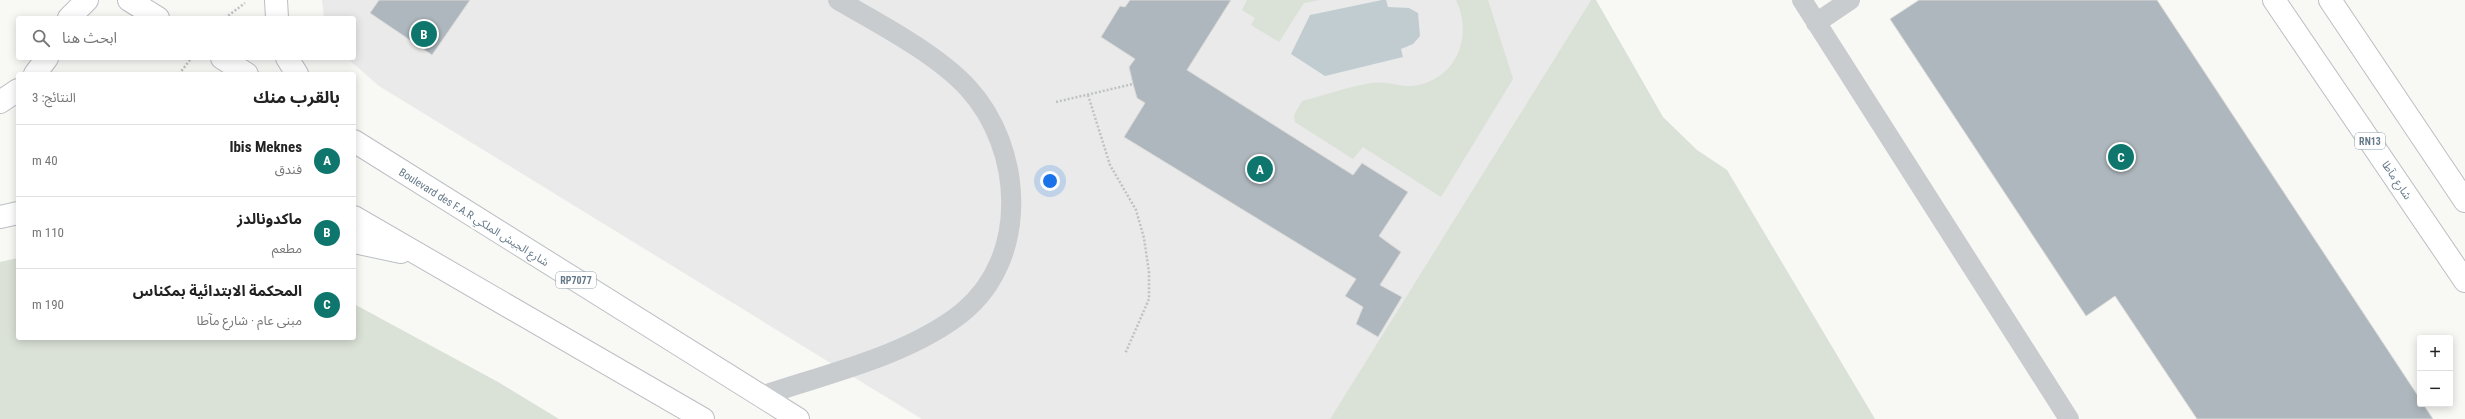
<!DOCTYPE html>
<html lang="ar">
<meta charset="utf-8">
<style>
:root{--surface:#fff;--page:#f2f2f2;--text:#222;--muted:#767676;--line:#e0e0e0;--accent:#0f766e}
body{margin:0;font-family:"Roboto Condensed","Noto Sans Arabic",sans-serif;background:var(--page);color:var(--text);direction:rtl}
.controls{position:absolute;right:12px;bottom:12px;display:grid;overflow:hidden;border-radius:4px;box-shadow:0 2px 10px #0003}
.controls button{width:36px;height:36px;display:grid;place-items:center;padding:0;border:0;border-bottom:1px solid var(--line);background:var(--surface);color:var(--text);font:20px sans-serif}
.you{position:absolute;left:1050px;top:181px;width:14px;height:14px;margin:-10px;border:3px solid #fff;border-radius:50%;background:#1a73e8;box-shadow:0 0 0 6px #1a73e833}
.badge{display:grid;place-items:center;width:26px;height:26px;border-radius:50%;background:var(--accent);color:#fff;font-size:13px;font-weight:700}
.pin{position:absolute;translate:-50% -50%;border:2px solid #fff;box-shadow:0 1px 4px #0006}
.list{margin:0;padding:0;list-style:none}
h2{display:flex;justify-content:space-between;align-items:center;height:52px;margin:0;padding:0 16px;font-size:17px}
h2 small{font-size:13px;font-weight:400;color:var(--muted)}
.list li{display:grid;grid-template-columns:26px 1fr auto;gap:12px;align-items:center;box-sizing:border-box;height:72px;padding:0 16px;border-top:1px solid var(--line)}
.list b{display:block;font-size:15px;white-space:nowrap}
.list p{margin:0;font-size:13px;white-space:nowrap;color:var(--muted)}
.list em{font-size:13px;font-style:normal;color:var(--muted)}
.icon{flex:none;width:22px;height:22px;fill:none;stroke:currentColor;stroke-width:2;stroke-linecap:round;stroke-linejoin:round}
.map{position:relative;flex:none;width:2465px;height:419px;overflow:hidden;direction:ltr}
.search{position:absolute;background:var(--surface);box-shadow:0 2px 10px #0003;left:16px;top:16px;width:340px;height:44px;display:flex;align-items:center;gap:10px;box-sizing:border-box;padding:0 14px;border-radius:4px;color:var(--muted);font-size:15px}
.panel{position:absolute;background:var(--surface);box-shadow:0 2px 10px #0003;left:16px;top:72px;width:340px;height:268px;border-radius:4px;direction:rtl}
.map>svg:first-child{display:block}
</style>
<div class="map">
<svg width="2465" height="419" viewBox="0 0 2465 419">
<rect width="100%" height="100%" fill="#f8f8f5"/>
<path fill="#e9eae9" d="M322,0H1591L1330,419H922L379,86L347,58H354V18H324Z"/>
<path fill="#dae1d6" d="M1247,0H1320L1304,3L1279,42L1251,25L1255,18L1242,10Z
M1456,0H1488L1513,79L1441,197L1363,147L1353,159L1295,122L1294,115L1302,101C1325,95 1348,87 1371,83C1387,80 1403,89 1419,85C1458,76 1473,34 1456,0Z
M1591,0H1596L1663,117L1697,150L1727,170L1875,419H1330Z
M18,258V338H354V304L498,382L559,419H0V262Z"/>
<path fill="#c1ccd1" d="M1382,0H1386L1388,7L1409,8L1418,13L1420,36L1413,44L1401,49L1403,57L1325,76L1291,54L1310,15Z"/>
<path fill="#aeb7bd" stroke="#dadad8" d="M379,0H470L432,55L370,13Z
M1130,0H1231L1187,70L1353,175L1362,163L1408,192L1379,236L1401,252L1380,285L1402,297L1378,337L1356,324L1363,307L1345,296L1356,279L1124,137L1145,103L1137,98L1133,84L1129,67L1135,59L1101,37L1120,6L1125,7Z
M1919,0H2157L2420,399V404H2423L2433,419H2197L2115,296L2086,316L1890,19Z"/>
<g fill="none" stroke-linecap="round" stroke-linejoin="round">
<defs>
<path id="primary" d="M129,0L158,18
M276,0L277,18
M2274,0L2465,281
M2330,0L2465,201
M69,18L87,0
M222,58L247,74
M287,58L297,74
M35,74L47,58
M0,102L18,90
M354,141L798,419
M0,217L18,213
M354,217L703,419
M354,242L401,252"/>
</defs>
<use href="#primary" stroke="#bbbfc3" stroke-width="24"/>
<path stroke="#bfc2c4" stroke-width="2.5" stroke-dasharray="2 2" stroke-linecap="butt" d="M225,18L245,3
M179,74L190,60
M1088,95L1110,165L1136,210L1144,238L1149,272V299L1125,354
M1056,102L1133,84"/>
<path stroke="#c8cccf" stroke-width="20" d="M1802,0L2069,419
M1816,23L1850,0
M761,396C826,374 910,355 963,312C1030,257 1023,148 968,88C937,54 878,23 838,0"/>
<use href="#primary" stroke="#fff" stroke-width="22"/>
</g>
<g text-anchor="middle" stroke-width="4" stroke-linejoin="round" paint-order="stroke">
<g fill="#fff" stroke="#93a1ac" stroke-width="1">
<rect x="2355" y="133" width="30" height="16" rx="3"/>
<rect x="556" y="272" width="40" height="16" rx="3"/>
</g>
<g font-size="10" font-weight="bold" fill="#657989">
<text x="2370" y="145">RN13</text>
<text x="576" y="284">RP7077</text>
</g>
<g font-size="11" fill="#657989" stroke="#fff">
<text transform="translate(2397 180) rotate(56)" y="4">شارع مآطا</text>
<text transform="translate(474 217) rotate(32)" y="4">Boulevard des F.A.R شارع الجيش الملكي</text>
</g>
</g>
</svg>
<div class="controls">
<button>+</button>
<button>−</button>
</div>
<div class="you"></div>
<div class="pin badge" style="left:1260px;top:169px">A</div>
<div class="pin badge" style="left:424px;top:34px">B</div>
<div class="pin badge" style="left:2121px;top:157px">C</div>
<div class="search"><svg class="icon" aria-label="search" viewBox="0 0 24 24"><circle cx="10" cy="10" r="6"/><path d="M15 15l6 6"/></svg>ابحث هنا</div>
<section class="panel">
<h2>بالقرب منك<small>النتائج: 3</small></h2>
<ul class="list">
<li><span class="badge">A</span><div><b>Ibis Meknes</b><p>فندق</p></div><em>40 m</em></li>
<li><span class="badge">B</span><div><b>ماكدونالدز</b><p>مطعم</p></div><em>110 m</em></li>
<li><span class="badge">C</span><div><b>المحكمة الابتدائية بمكناس</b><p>مبنى عام · شارع مآطا</p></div><em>190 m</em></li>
</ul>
</section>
</div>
